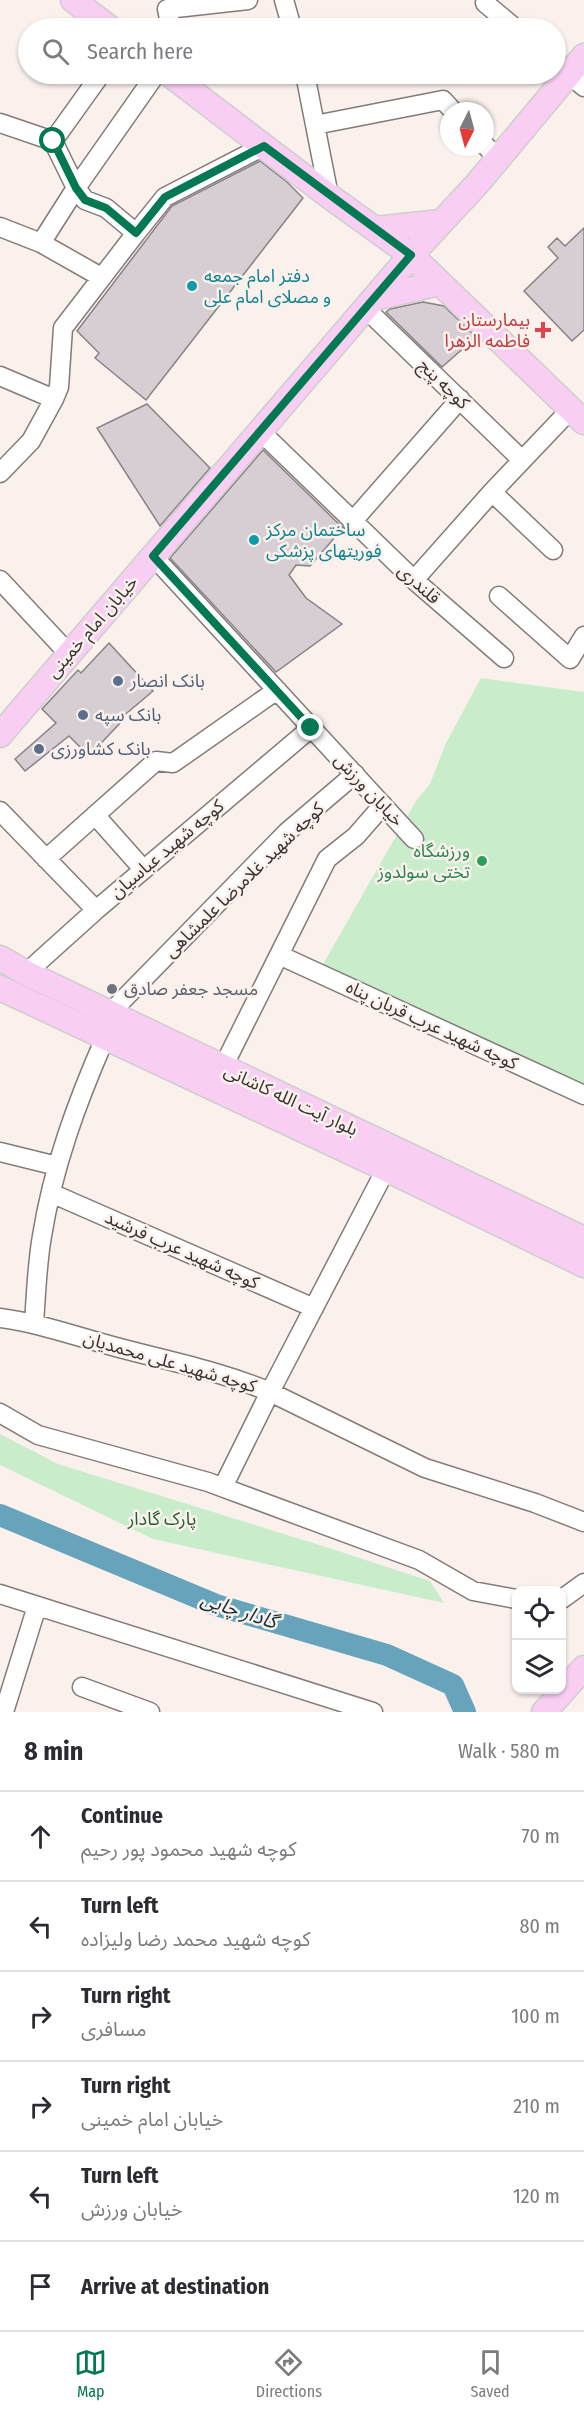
<!DOCTYPE html>
<meta charset="utf-8">
<style>
:root{--surface:#fff;--page:#f7f7f7;--text:#2b2b33;--muted:#7c7c81;--line:#e1e1e2;--accent:#027853}
body{margin:0;font-family:"Fira Sans Condensed","Noto Sans Arabic",sans-serif;background:var(--page);color:var(--text)}
.controls{position:absolute;right:18px;bottom:18px;display:grid;overflow:hidden;border-radius:12px;box-shadow:0 2px 4px #0004}
.controls button{width:54px;height:54px;display:grid;place-items:center;padding:0;border:0;border-bottom:2px solid var(--line);background:var(--surface);color:var(--text);font:30px sans-serif}
.compass{position:absolute;left:440px;top:102px;width:54px;height:54px;border-radius:50%;background:var(--surface);box-shadow:0 2px 4px #0004;rotate:186deg}
.stop{position:absolute;width:18px;height:18px;margin:-14px;border:4px solid #027853;border-radius:50%;background:#fff}
.stop.end{background:#027853;border-color:#fff;box-shadow:0 2px 6px #0008}
.list{margin:0;padding:0;list-style:none}
h2{display:flex;justify-content:space-between;align-items:center;height:78px;margin:0;padding:0 24px;font-size:26px}
h2 small{font-size:20px;font-weight:400;color:var(--muted)}
.list li{display:grid;grid-template-columns:39px 1fr auto;gap:18px;align-items:center;box-sizing:border-box;height:90px;padding:0 24px;border-top:2px solid var(--line)}
.list b{display:block;font-size:22px;white-space:nowrap}
.list p{margin:0;font-size:20px;white-space:nowrap;color:var(--muted)}
.list em{font-size:20px;font-style:normal;color:var(--muted)}
.icon{flex:none;width:33px;height:33px;fill:none;stroke:currentColor;stroke-width:2;stroke-linecap:round;stroke-linejoin:round}
.map{position:relative;flex:none;width:584px;height:1712px;overflow:hidden}
.search{position:absolute;background:var(--surface);box-shadow:0 2px 4px #0004;left:18px;right:18px;top:18px;height:66px;display:flex;align-items:center;gap:15px;box-sizing:border-box;padding:0 21px;border-radius:33px;color:var(--muted);font-size:22px}
.sheet{height:618px;background:var(--surface)}
nav{display:flex;justify-content:space-around;align-items:center;box-sizing:border-box;height:84px;border-top:2px solid var(--line);background:var(--surface);font-size:16px;color:var(--muted)}
nav a{display:grid;justify-items:center;gap:3px}
nav .on{color:var(--accent)}
.map>svg:first-child{display:block}
</style>
<div class="map">
<svg width="584" height="1712" viewBox="0 0 584 1712">
<rect width="100%" height="100%" fill="#faf1ed"/>
<path fill="#c9edcb" d="M481,678L584,692V1090L318,973L400,829L416,801L430,784L446,743Z
M0,1434L58,1464L329,1548L430,1581L444,1603L153,1539L0,1465Z"/>
<g fill="none" stroke-linecap="round" stroke-linejoin="round">
<path stroke="#67a3ba" stroke-width="22" d="M0,1515L216,1605L387,1655L453,1685L465,1712"/>
</g>
<path fill="#d6ced3" stroke="#888186" stroke-width="1.5" d="M260,161L287,182L303,198L146,400L95,358L99,353L77,331L172,206Z
M584,228V330L572,341L524,291L558,258L548,247L557,238L565,246Z
M423,302L444,306L474,335V339L442,367L386,312L390,309Z
M147,404L210,468L160,526L97,428Z
M263,450L343,528L310,566L296,565L289,575L306,598L342,624L276,672L170,558Z
M109,643L153,691L121,718L123,720L89,756L69,736L25,771L15,759L56,723L42,709L78,670L81,673Z"/>
<g fill="none" stroke-linecap="round" stroke-linejoin="round">
<defs>
<path id="minor" d="M284,0L292,28
M485,3L515,28
M171,28L167,9L248,0
M556,63L584,87
M305,74L329,196
M0,123L53,141L76,188L85,200L106,208L136,233
M315,125L443,100L453,111
M53,141L101,74
M485,145L497,158
M0,227L41,243L101,277
M41,243L76,188L156,74
M365,308L522,460
M0,376L54,399
M260,431L414,580L504,658
M0,473L31,441L54,399L59,387L63,328L136,233L165,197L264,146
M492,492L553,550
M352,522L460,399
M153,556L414,839
M0,580L69,654
M414,580L492,492L571,409
M499,596L570,659L584,636
M0,811L96,910
M95,815L143,869
M46,859L156,761L173,763L277,690
M279,955L584,1095
M26,973L96,910L311,728
M110,1013L287,832L355,774
M223,1067L327,859L356,836L383,805
M0,1152L57,1166
M51,1193L314,1308
M0,1318C40,1323 77,1337 116,1347C168,1361 220,1371 270,1392L386,1169
M34,1324C36,1295 37,1264 42,1236C53,1167 77,1102 105,1038
M0,1413L38,1435L208,1482L419,1560L473,1591L516,1599
M223,1487L270,1392L425,1468L535,1503L584,1522
M0,1594L373,1712
M562,1599L584,1583
M82,1687L150,1712
M4,1712L37,1606"/>
<path id="major" d="M73,0L110,28
M169,74L329,196L411,255L584,422
M375,229L441,222
M374,298L440,283
M0,735L411,255L477,184L584,56
M0,958L26,973L584,1239
M0,988L386,1169L584,1265
M544,1712L584,1668"/>
</defs>
<use href="#minor" stroke="#837b78" stroke-width="21"/>
<use href="#major" stroke="#cfcece" stroke-width="27"/>
<use href="#minor" stroke="#fff" stroke-width="18"/>
<use href="#major" stroke="#f8cef2" stroke-width="24"/>
</g>
<g fill="none" stroke-linecap="round" stroke-linejoin="round">
<path stroke="#027853" stroke-width="8" d="M53,141L76,188L85,200L106,208L136,233L165,197L264,146L411,255L153,556L311,728"/>
</g>
<g fill="#0f9aa8" stroke="#faf1ed" stroke-width="2">
<circle cx="192" cy="286" r="6"/>
<circle cx="254" cy="540" r="6"/>
</g>
<path fill="#e0444e" stroke="#faf1ed" stroke-width="2" d="M540 321h6v6h6v6h-6v6h-6v-6h-6v-6h6z"/>
<g fill="#5c6f8a" stroke="#faf1ed" stroke-width="2">
<circle cx="118" cy="681" r="6"/>
<circle cx="83" cy="715" r="6"/>
<circle cx="39" cy="749" r="6"/>
</g>
<circle fill="#2e9e5b" stroke="#faf1ed" stroke-width="2" cx="482" cy="861" r="6"/>
<circle fill="#6b7280" stroke="#faf1ed" stroke-width="2" cx="112" cy="989" r="6"/>
<g text-anchor="middle" stroke-width="5" stroke-linejoin="round" paint-order="stroke">
<g font-size="18" fill="#0d838f" stroke="#faf1ed" text-anchor="start">
<text x="204" y="282">دفتر امام جمعه<tspan x="204" dy="21">و مصلای امام علی</tspan></text>
<text x="266" y="536">ساختمان مرکز<tspan x="266" dy="21">فوریتهای پزشکی</tspan></text>
</g>
<g font-size="18" fill="#be3a42" stroke="#faf1ed" text-anchor="end">
<text x="530" y="326">بیمارستان<tspan x="530" dy="21">فاطمه الزهرا</tspan></text>
</g>
<g font-size="18" fill="#373332" stroke="#faf1ed">
<text transform="translate(444 384) rotate(44)" y="6">کوچه پنج</text>
<text transform="translate(419 584) rotate(42)" y="6">قلندری</text>
<text transform="translate(92 627) rotate(-49)" y="6">خیابان امام خمینی</text>
<text transform="translate(369 790) rotate(47)" y="6">خیابان ورزش</text>
<text transform="translate(167 849) rotate(-40)" y="6">کوچه شهید عباسیان</text>
<text transform="translate(244 880) rotate(-44)" y="6">کوچه شهید غلامرضا علمشاهی</text>
<text transform="translate(432 1025) rotate(25)" y="6">کوچه شهید عرب قربان پناه</text>
<text transform="translate(291 1100) rotate(25)" y="6">بلوار آیت الله کاشانی</text>
<text transform="translate(182 1250) rotate(24)" y="6">کوچه شهید عرب فرشید</text>
<text transform="translate(170 1362) rotate(16)" y="6">کوچه شهید علی محمدیان</text>
</g>
<g font-size="18" fill="#4e5e75" stroke="#faf1ed" text-anchor="start">
<text x="130" y="687">بانک انصار</text>
<text x="95" y="721">بانک سپه</text>
<text x="51" y="755">بانک کشاورزی</text>
</g>
<g font-size="18" fill="#27864d" stroke="#faf1ed" text-anchor="end">
<text x="470" y="857">ورزشگاه<tspan x="470" dy="21">تختی سولدوز</tspan></text>
</g>
<g font-size="18" fill="#5b616d" stroke="#faf1ed" text-anchor="start">
<text x="124" y="995">مسجد جعفر صادق</text>
</g>
<g font-size="18" fill="#215d2b" stroke="#faf1ed">
<text x="162" y="1525">پارک گادار</text>
</g>
<g font-size="20" font-style="italic" fill="#13303b" stroke="#faf1ed">
<text transform="translate(239 1610) rotate(18)" y="7">گادار چایی</text>
</g>
</g>
</svg>
<div class="controls">
<button><svg class="icon" aria-label="locate" viewBox="0 0 24 24"><circle cx="12" cy="12" r="6"/><path d="M12 2v4M12 18v4M2 12h4M18 12h4"/></svg></button>
<button><svg class="icon" aria-label="layers" viewBox="0 0 24 24"><path d="M12 4l9 5-9 5-9-5zM3 14l9 5 9-5"/></svg></button>
</div>
<svg class="compass" viewBox="-18 -18 36 36"><path d="M0-13l5 13h-10z" fill="#e53935"/><path d="M0 13l5-13h-10z" fill="#7c7c81"/></svg>
<div class="stop" style="left:53px;top:141px"></div>
<div class="stop end" style="left:311px;top:728px"></div>
<div class="search"><svg class="icon" aria-label="search" viewBox="0 0 24 24"><circle cx="10" cy="10" r="6"/><path d="M15 15l6 6"/></svg>Search here</div>
</div>
<section class="sheet">
<h2>8 min<small>Walk · 580 m</small></h2>
<ul class="list">
<li><svg class="icon" aria-label="ahead" viewBox="0 0 24 24"><path d="M12 20V5M6 11l6-6 6 6"/></svg><div><b>Continue</b><p>کوچه شهید محمود پور رحیم</p></div><em>70 m</em></li>
<li><svg class="icon" aria-label="left" viewBox="0 0 24 24"><path d="M17 20v-9H6M10 6l-5 5 5 5"/></svg><div><b>Turn left</b><p>کوچه شهید محمد رضا ولیزاده</p></div><em>80 m</em></li>
<li><svg class="icon" aria-label="right" viewBox="0 0 24 24"><path d="M7 20v-9h11M14 6l5 5-5 5"/></svg><div><b>Turn right</b><p>مسافری</p></div><em>100 m</em></li>
<li><svg class="icon" aria-label="right" viewBox="0 0 24 24"><path d="M7 20v-9h11M14 6l5 5-5 5"/></svg><div><b>Turn right</b><p>خیابان امام خمینی</p></div><em>210 m</em></li>
<li><svg class="icon" aria-label="left" viewBox="0 0 24 24"><path d="M17 20v-9H6M10 6l-5 5 5 5"/></svg><div><b>Turn left</b><p>خیابان ورزش</p></div><em>120 m</em></li>
<li><svg class="icon" aria-label="arrive" viewBox="0 0 24 24"><path d="M6 21V4h12l-3 4 3 4H6"/></svg><div><b>Arrive at destination</b></div></li>
</ul>
</section>
<nav>
<a class="on"><svg class="icon" aria-label="map" viewBox="0 0 24 24"><path d="M3 6l6-2 6 2 6-2v14l-6 2-6-2-6 2zM9 4v14M15 6v14"/></svg>Map</a>
<a><svg class="icon" aria-label="directions" viewBox="0 0 24 24"><path d="M12 3l9 9-9 9-9-9zM9 14v-3h6M13 9l2 2-2 2"/></svg>Directions</a>
<a><svg class="icon" aria-label="saved" viewBox="0 0 24 24"><path d="M7 4h10v16l-5-4-5 4z"/></svg>Saved</a>
</nav>
